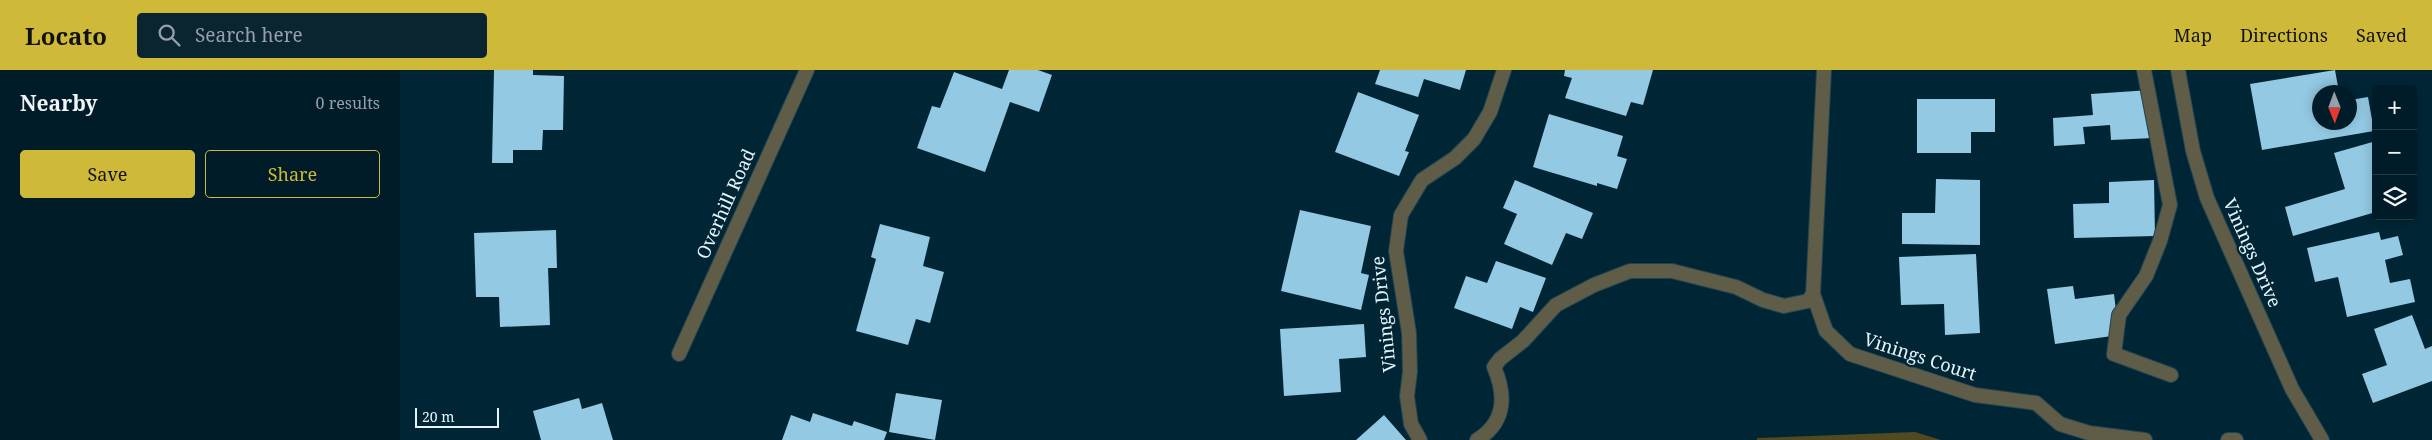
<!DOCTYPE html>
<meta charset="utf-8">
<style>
:root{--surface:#001c28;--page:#0a2530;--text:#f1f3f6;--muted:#95a1a8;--line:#223a45;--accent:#ceb938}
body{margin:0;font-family:"Noto Serif",serif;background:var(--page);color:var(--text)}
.controls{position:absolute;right:15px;top:15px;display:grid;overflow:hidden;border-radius:5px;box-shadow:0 2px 12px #0003}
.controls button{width:45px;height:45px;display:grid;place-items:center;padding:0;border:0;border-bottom:1px solid var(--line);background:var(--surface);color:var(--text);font:25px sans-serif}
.compass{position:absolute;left:1912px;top:15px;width:45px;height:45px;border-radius:50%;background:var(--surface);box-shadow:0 2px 12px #0003;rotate:179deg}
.scale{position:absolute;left:15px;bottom:12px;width:84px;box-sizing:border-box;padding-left:5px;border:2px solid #e6f5fd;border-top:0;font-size:14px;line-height:18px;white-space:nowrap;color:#e6f5fd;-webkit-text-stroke:4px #002635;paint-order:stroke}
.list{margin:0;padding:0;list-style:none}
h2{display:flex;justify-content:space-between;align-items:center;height:65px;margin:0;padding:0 20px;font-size:21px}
h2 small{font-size:16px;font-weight:400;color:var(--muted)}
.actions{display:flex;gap:10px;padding:15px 20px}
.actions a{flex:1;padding:11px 0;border:1px solid var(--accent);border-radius:5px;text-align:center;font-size:18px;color:var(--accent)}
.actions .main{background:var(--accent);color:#111}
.icon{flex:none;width:28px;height:28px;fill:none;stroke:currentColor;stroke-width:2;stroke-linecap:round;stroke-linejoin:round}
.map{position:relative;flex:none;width:2032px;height:370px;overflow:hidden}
header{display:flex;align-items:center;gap:30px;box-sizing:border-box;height:70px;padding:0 25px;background:var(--accent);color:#111}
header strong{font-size:24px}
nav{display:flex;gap:28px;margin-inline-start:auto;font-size:18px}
.search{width:350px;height:45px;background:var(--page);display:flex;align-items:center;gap:12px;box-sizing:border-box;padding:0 18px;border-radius:5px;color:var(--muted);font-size:19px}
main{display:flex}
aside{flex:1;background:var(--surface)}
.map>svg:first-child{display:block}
</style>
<header>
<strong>Locato</strong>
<div class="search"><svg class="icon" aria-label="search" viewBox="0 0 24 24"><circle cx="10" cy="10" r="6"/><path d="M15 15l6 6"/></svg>Search here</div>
<nav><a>Map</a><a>Directions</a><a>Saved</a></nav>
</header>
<main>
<aside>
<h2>Nearby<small>0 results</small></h2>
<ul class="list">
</ul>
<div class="actions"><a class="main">Save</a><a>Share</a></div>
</aside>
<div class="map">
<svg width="2032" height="370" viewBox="0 0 2032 370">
<rect width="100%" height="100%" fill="#002635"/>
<path fill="#514a21" d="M1515,362L1541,370H1357V368Z"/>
<path fill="#93c9e3" d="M94,0H133V5L164,6L163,60H143L142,80H113V93H92Z
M609,0H638L652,5L639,42L610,32L585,102L517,78L532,36L540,38L554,2L602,19Z
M980,0H1066L1060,20L1024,9L1018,27L975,14Z
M1165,0H1253L1243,35L1231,32L1226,46L1165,28L1172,8L1164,6Z
M1935,0L1939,22H1920V52H1950V30L1968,27L1974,61L1862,80L1850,14Z
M1750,20L1753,68L1711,70L1710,55L1683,57L1685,74L1654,76L1653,48L1693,45L1691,24Z
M958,22L1019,45L1005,81L1009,82L999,106L935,82Z
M1517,29H1595V62H1571V83H1517Z
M1149,44L1223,66L1217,86L1227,89L1217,119L1197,113V116L1133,97Z
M1976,71V142L1893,166L1885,137L1945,119L1934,83Z
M1536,109L1580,110V175L1502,174V143H1535Z
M1115,110L1193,143L1182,169L1166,163L1152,195L1104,174L1117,144L1103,138Z
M1754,110L1755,166L1674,168L1673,134L1709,133V112Z
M900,140L971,156L961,203L969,205L961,240L881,221Z
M480,154L530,167L523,196L544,202L530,253L516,249L508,275L456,261L476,189L471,187Z
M156,160L157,198H148L150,255L100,257L99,227H76L74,163Z
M1979,162L1981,170L1998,166L2003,185L1985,190L1990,213L2010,209L2015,232L1947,247L1938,207L1915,212L1907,178Z
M1576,184L1580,263L1545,265L1544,234L1501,235L1499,187Z
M1096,191L1146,208L1133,242L1120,237L1112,259L1054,238L1066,206L1087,213Z
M1673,216L1675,229L1714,224L1719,265L1655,274L1647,219Z
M2012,245L2025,279L2032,276V311L1973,333L1962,304L1987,295L1974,259Z
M964,254L966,287L939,289L941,322L884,326L880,259Z
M496,323L542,330L535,370L489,362Z
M179,328L182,339L202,333L213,370H141L133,341Z
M413,343L452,356L454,351L487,362L484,370H382L391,345L410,352Z
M984,345L1006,370H956Z"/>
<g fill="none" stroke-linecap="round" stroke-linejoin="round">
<defs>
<path id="minor" d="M1424,0L1413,224L1426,261L1450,284L1575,325L1636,333L1660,354L1689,363L1745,370
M1744,0L1770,135L1760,171L1746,206L1719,245L1714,284L1771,305
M1778,0L1793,81L1807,128L1892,319L1922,370
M279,284L407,0
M1020,370L1011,354L1007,326L1010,302L1009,263L996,181L1001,145L1022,110L1055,88L1074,69L1090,42L1104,0
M1077,370C1106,352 1106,325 1094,297L1100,289L1123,271L1156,235L1194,215L1230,201H1272L1336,217L1363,230L1384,236L1408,231L1413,224
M1828,370H1836"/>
</defs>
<use href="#minor" stroke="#204351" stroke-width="16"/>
<use href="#minor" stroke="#5f5c48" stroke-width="14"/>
</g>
<g text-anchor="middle" stroke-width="5" stroke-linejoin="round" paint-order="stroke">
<g font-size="18" fill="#e6f5fd" stroke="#002635">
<text transform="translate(326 134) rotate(-66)" y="6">Overhill Road</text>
<text transform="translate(1852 183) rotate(66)" y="6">Vinings Drive</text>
<text transform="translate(984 244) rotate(-96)" y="6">Vinings Drive</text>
<text transform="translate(1520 287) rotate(18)" y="6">Vinings Court</text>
</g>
</g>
</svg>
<div class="controls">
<button>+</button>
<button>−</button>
<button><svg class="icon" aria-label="layers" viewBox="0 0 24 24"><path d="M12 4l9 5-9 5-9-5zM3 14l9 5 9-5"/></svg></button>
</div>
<svg class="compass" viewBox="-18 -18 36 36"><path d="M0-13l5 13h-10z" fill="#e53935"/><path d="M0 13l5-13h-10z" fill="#95a1a8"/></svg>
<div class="scale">20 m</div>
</div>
</main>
